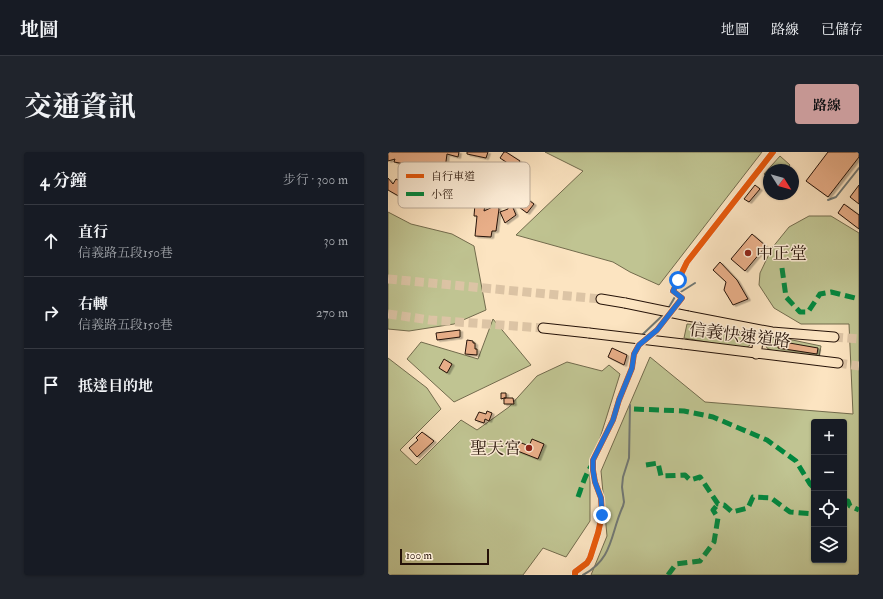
<!DOCTYPE html>
<html lang="zh-TW">
<meta charset="utf-8">
<style>
:root{--surface:#171b24;--page:#20242c;--text:#f1f3f6;--muted:#9ea1a6;--line:#363941;--accent:#c59692}
body{margin:0;font-family:"IM FELL Double Pica","Noto Serif TC",serif;background:var(--page);color:var(--text)}
.controls{position:absolute;right:12px;bottom:12px;display:grid;overflow:hidden;border-radius:4px;box-shadow:0 1px 3px #0004}
.controls button{width:36px;height:36px;display:grid;place-items:center;padding:0;border:0;border-bottom:1px solid var(--line);background:var(--surface);color:var(--text);font:20px sans-serif}
.compass{position:absolute;left:375px;top:12px;width:36px;height:36px;border-radius:50%;background:var(--surface);box-shadow:0 1px 3px #0004;rotate:127deg}
.scale{position:absolute;left:12px;bottom:10px;width:89px;box-sizing:border-box;padding-left:4px;border:2px solid #251208;border-top:0;font-size:11px;line-height:14px;white-space:nowrap;color:#251208;-webkit-text-stroke:3px #fdedd7;paint-order:stroke}
.stop{position:absolute;width:12px;height:12px;margin:-9px;border:3px solid #1a73e8;border-radius:50%;background:#fff}
.stop.end{background:#1a73e8;border-color:#fff;box-shadow:0 1px 4px #0008}
.list{margin:0;padding:0;list-style:none}
h2{display:flex;justify-content:space-between;align-items:center;height:52px;margin:0;padding:0 16px;font-size:17px}
h2 small{font-size:13px;font-weight:400;color:var(--muted)}
.list li{display:grid;grid-template-columns:26px 1fr auto;gap:12px;align-items:center;box-sizing:border-box;height:72px;padding:0 16px;border-top:1px solid var(--line)}
.list b{display:block;font-size:15px;white-space:nowrap}
.list p{margin:0;font-size:13px;white-space:nowrap;color:var(--muted)}
.list em{font-size:13px;font-style:normal;color:var(--muted)}
.icon{flex:none;width:22px;height:22px;fill:none;stroke:currentColor;stroke-width:2;stroke-linecap:round;stroke-linejoin:round}
.map{position:relative;flex:none;width:471px;height:423px;overflow:hidden;border-radius:4px}
header{display:flex;align-items:center;gap:24px;box-sizing:border-box;height:56px;padding:0 20px;background:var(--surface);border-bottom:1px solid var(--line)}
header strong{font-size:19px}
nav{display:flex;gap:22px;margin-inline-start:auto;font-size:14px}
.intro{display:flex;align-items:center;justify-content:space-between;box-sizing:border-box;height:96px;padding:0 24px}
h1{margin:0;font-size:28px}
.button{padding:10px 18px;border-radius:4px;background:var(--accent);color:#111;font-size:14px;font-weight:700}
main{display:flex;gap:24px;padding:0 24px}
aside{flex:1;background:var(--surface);border-radius:4px;box-shadow:0 1px 3px #0004}
.map>svg:first-child{display:block}
</style>
<header>
<strong>地圖</strong>
<nav><a>地圖</a><a>路線</a><a>已儲存</a></nav>
</header>
<div class="intro"><h1>交通資訊</h1><a class="button">路線</a></div>
<main>
<aside>
<h2>4 分鐘<small>步行 · 300 m</small></h2>
<ul class="list">
<li><svg class="icon" aria-label="ahead" viewBox="0 0 24 24"><path d="M12 20V5M6 11l6-6 6 6"/></svg><div><b>直行</b><p>信義路五段150巷</p></div><em>30 m</em></li>
<li><svg class="icon" aria-label="right" viewBox="0 0 24 24"><path d="M7 20v-9h11M14 6l5 5-5 5"/></svg><div><b>右轉</b><p>信義路五段150巷</p></div><em>270 m</em></li>
<li><svg class="icon" aria-label="arrive" viewBox="0 0 24 24"><path d="M6 21V4h12l-3 4 3 4H6"/></svg><div><b>抵達目的地</b></div></li>
</ul>
</aside>
<div class="map">
<svg width="471" height="423" viewBox="0 0 471 423">
<defs>
<filter id="shadow"><feDropShadow dx="2.5" dy="1.5" stdDeviation="0" flood-color="#0004"/></filter>
</defs>
<rect width="100%" height="100%" fill="#fce4c1"/>
<filter id="stains"><feTurbulence type="fractalNoise" baseFrequency=".005" numOctaves="4"/><feColorMatrix values="0 0 0 0 .2 0 0 0 0 .09 0 0 0 0 .02 0 0 0 .5 -.17"/></filter>
<radialGradient id="worn" r=".72"><stop offset=".6" stop-color="#630" stop-opacity="0"/><stop offset="1" stop-color="#630" stop-opacity=".3"/></radialGradient>
<path fill="#c0c492" stroke="#726b4d" fill-rule="evenodd" d="M157,0H374L271,133L242,120L225,110L128,83L195,19Z
M392,4L402,13L398,18H381V26L376,22Z
M0,60L23,72L64,82L86,94L98,158L66,172L21,179L0,177Z
M421,64H443L471,81V423H203L219,384L213,319L262,205L317,250L465,262L461,172H413L386,156L371,133L372,121L384,96L401,75ZM426,270H456V408H426Z
M105,167L143,213L66,250L19,207L33,190L90,207Z
M299,172C312,173 355,176 362,186V193L358,196H352L296,186Z
M390,185L433,194L431,205L385,199L379,196L377,192L382,186Z
M0,206L39,236L53,257L12,298L28,313L73,268L89,278L121,255L149,224L179,210L214,219L221,213L232,222L202,318V369L178,405L155,396L135,423H0Z"/>
<g fill="none" stroke-linecap="round" stroke-linejoin="round">
<path stroke="#717874" stroke-width="2" d="M440,48L448,45L471,16
M280,157L288,143L307,131
M253,184L276,162
M195,423C226,406 222,382 235,354L236,350L234,335L235,325L241,306L242,253"/>
</g>
<path fill="#e8ae88" stroke="#251208" filter="url(#shadow)" d="M0,0H71L70,5L59,2L57,17L38,15V14L22,12V16H17V12L6,10L7,7L0,9Z
M79,0H100L98,6L79,2Z
M116,0H118L132,9L127,16L112,6Z
M440,0H471V5L440,45L418,29Z
M0,26L5,32L8,27L12,29L13,27L23,33L28,30H35V28L44,29L50,36L47,39L46,42L32,39V42L26,39L21,50L0,38Z
M367,33L372,37L361,50L356,47Z
M471,33V52L462,45Z
M134,43L146,52L139,61L127,52Z
M123,51L128,63L117,71L112,60L120,57V53Z
M87,52L97,53L96,59L109,53L111,57L108,79H104L103,85L87,84L89,64H86Z
M456,52L471,63V77L450,61Z
M364,82L378,94L357,119L343,107Z
M332,110L349,128L360,147L345,153L336,138L338,130L325,118Z
M72,178V185L49,188L48,181Z
M79,188L85,189V191H87V197H89V203L77,202Z
M390,189L430,196L429,202L390,196Z
M224,196L239,203L236,213L220,205Z
M56,207L64,212L59,221L51,216Z
M113,241H118V246H116H125L126,252H116V246L113,247Z
M99,259L104,261L101,269L97,267L96,271L87,268L91,260L98,262Z
M34,280L46,289L29,305L21,296L30,288L28,286Z
M144,287L156,292L150,307L127,298L131,290L141,294Z"/>
<g fill="none" stroke-linecap="round" stroke-linejoin="round">
<path stroke="#dcc4a5" stroke-width="9" stroke-dasharray="9 4.5" stroke-linecap="butt" d="M0,127L213,147
M0,162L42,168L155,176
M446,185L471,187
M450,211L471,214"/>
<defs>
<path id="street" d="M187,423V420L199,411L202,406L210,381L214,363L213,346L207,330L205,318V308L225,268L231,248L244,216L246,202L251,193L269,178L294,146L285,139L299,110L385,0"/>
<path id="highway" d="M213,147L237,151
M300,164L384,180L446,185
M155,176L201,181
M295,192L450,211
M368,202L372,178"/>
</defs>
<use href="#street" stroke="#5b4636" stroke-width="7"/>
<use href="#highway" stroke="#251208" stroke-width="11"/>
<use href="#street" stroke="#fdedd7" stroke-width="5"/>
<use href="#highway" stroke="#fce4c1" stroke-width="9"/>
<defs>
<path id="highway-bridge" d="M237,151L300,164
M201,181L295,192"/>
</defs>
<use href="#highway-bridge" stroke="#251208" stroke-width="11" stroke-linecap="butt"/>
<use href="#highway-bridge" stroke="#fce4c1" stroke-width="9"/>
<path stroke="#00873e" stroke-width="5" stroke-dasharray="10 5" stroke-linecap="butt" d="M394,116L398,145L412,160H420L432,142L443,140L471,147
M246,257L296,259L325,265L379,288L408,309L422,332L426,336
M258,313L270,311L273,324L297,323L302,328L312,325L330,352L336,353L344,360L360,356L365,345L383,346L402,360L426,362
M190,345C194,334 197,323 204,313
M456,350L460,349L462,354L471,358
M280,423L288,412L312,409L326,390L330,366L325,358L330,352"/>
<defs>
<path id="cycleway" d="M187,423V420L199,411L202,406L210,381L214,363L213,346L207,330L205,318V308L225,268L231,248L244,216L246,202L251,193L269,178L294,146L285,139L299,110L385,0"/>
</defs>
<use href="#cycleway" stroke="#fdedd7" stroke-width="8"/>
<use href="#cycleway" stroke="#e8590c" stroke-width="6"/>
</g>
<g fill="none" stroke-linecap="round" stroke-linejoin="round">
<path stroke="#1a73e8" stroke-width="5" d="M214,363L213,346L207,330L205,318V308L225,268L231,248L244,216L246,202L251,193L269,178L294,146L285,139L290,128"/>
</g>
<g fill="#8f2418" stroke="#fdedd7" stroke-width="1.5">
<circle cx="360" cy="101" r="4"/>
<circle cx="141" cy="296" r="4"/>
</g>
<g text-anchor="middle" stroke-width="3" stroke-linejoin="round" paint-order="stroke">
<g font-size="17" fill="#251208" stroke="#fdedd7" text-anchor="start">
<text x="368" y="107">中正堂</text>
<text x="133" y="302" text-anchor="end">聖天宮</text>
</g>
<g font-size="17" fill="#251208" stroke="#fdedd7">
<text transform="translate(352 183) rotate(7)" y="6">信義快速道路</text>
</g>
</g>
<rect x="10" y="10" width="132" height="46" rx="6" fill="#fdedd7" stroke="#bcab99" stroke-width="1"/>
<rect x="18" y="22" width="18" height="4" fill="#e8590c"/>
<rect x="18" y="40" width="18" height="4" fill="#00873e"/>
<g font-size="11" fill="#251208">
<text x="43" y="28">自行車道</text>
<text x="43" y="46">小徑</text>
</g>
<rect width="100%" height="100%" filter="url(#stains)"/>
<rect width="100%" height="100%" fill="url(#worn)"/>
</svg>
<div class="controls">
<button>+</button>
<button>−</button>
<button><svg class="icon" aria-label="locate" viewBox="0 0 24 24"><circle cx="12" cy="12" r="6"/><path d="M12 2v4M12 18v4M2 12h4M18 12h4"/></svg></button>
<button><svg class="icon" aria-label="layers" viewBox="0 0 24 24"><path d="M12 4l9 5-9 5-9-5zM3 14l9 5 9-5"/></svg></button>
</div>
<svg class="compass" viewBox="-18 -18 36 36"><path d="M0-13l5 13h-10z" fill="#e53935"/><path d="M0 13l5-13h-10z" fill="#9ea1a6"/></svg>
<div class="scale">100 m</div>
<div class="stop" style="left:290px;top:128px"></div>
<div class="stop end" style="left:214px;top:363px"></div>
</div>
</main>
